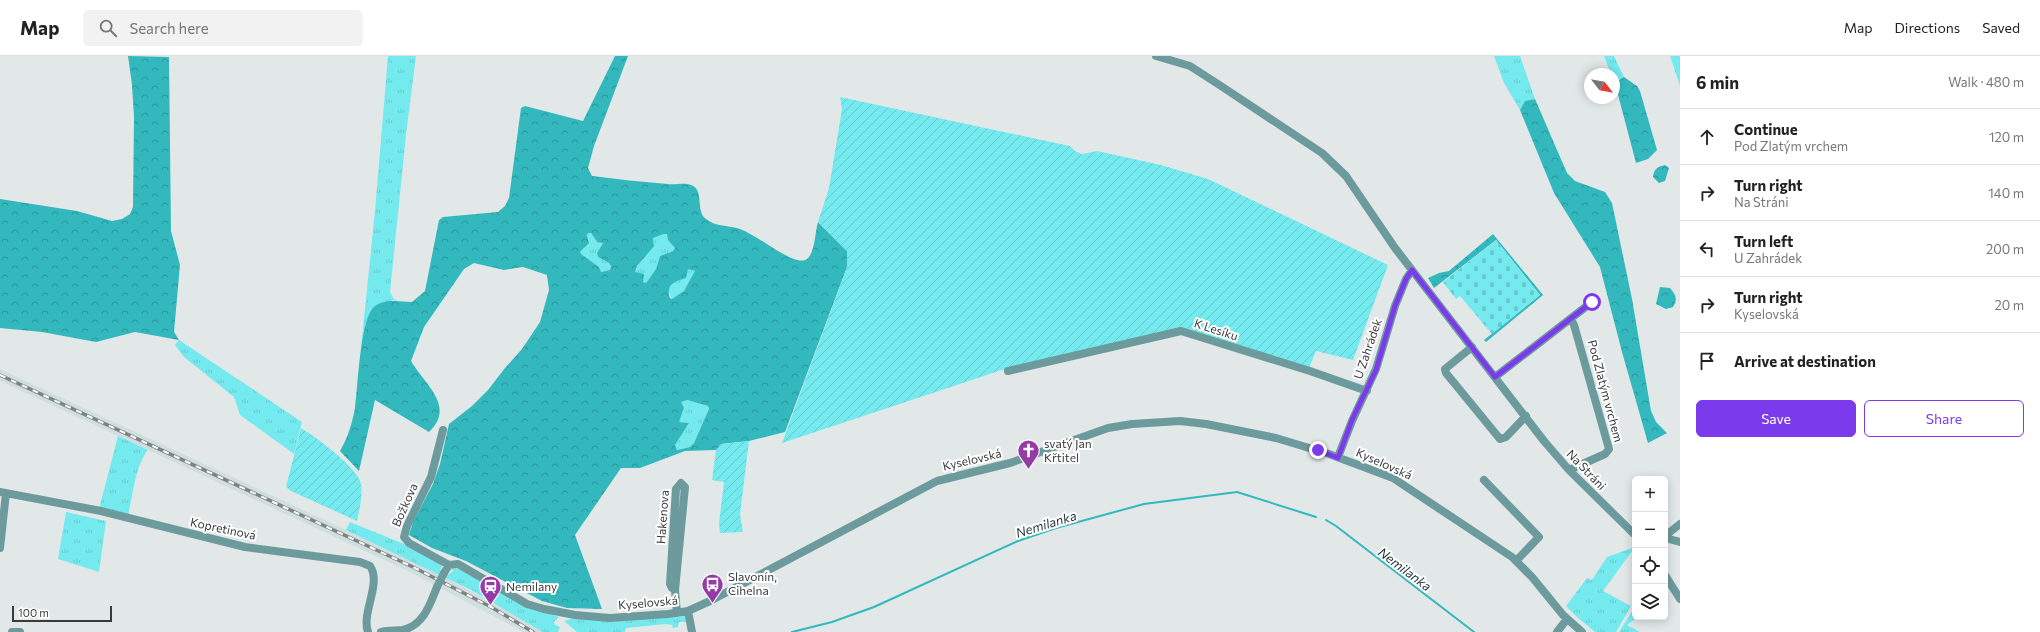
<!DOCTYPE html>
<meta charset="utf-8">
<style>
:root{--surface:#fff;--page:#f2f2f2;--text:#222;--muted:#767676;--line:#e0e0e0;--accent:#7c3aed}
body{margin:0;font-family:Commissioner,sans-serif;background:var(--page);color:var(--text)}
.controls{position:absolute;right:12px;bottom:12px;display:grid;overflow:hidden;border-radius:6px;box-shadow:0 2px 10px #0003}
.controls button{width:36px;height:36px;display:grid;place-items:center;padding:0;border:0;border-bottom:1px solid var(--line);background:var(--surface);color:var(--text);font:20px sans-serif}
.compass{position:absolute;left:1584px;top:12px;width:36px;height:36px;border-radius:50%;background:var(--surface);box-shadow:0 2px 10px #0003;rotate:121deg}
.scale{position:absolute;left:12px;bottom:10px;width:100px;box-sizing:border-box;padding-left:4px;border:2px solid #383b3b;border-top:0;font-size:11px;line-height:14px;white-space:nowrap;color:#383b3b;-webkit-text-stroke:3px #fff;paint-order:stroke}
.stop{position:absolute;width:12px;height:12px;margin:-9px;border:3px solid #7c3aed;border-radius:50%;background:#fff}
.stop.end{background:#7c3aed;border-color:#fff;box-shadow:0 1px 4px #0008}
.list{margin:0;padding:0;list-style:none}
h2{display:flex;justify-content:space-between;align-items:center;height:52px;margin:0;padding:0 16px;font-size:17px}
h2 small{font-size:13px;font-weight:400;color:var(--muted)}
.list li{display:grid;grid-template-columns:26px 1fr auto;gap:12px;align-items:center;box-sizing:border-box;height:56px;padding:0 16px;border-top:1px solid var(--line)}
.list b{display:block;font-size:15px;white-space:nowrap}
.list p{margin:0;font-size:13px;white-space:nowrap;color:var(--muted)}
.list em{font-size:13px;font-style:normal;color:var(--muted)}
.actions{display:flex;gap:8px;padding:12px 16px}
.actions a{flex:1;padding:9px 0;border:1px solid var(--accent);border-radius:6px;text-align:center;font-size:14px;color:var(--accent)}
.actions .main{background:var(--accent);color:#fff}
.icon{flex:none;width:22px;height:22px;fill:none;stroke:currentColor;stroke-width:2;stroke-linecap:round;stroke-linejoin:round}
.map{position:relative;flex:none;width:1680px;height:576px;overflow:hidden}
header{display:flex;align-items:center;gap:24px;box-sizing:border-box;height:56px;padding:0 20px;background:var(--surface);border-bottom:1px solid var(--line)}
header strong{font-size:19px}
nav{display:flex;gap:22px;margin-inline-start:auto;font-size:14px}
.search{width:280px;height:36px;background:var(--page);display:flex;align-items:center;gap:10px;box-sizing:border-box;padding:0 14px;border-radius:6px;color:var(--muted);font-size:15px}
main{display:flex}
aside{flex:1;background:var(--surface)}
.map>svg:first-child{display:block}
</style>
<header>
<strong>Map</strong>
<div class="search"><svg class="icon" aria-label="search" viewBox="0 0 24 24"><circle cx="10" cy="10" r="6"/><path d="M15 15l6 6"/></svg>Search here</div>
<nav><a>Map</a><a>Directions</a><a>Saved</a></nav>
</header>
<main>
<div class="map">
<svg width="1680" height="576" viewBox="0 0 1680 576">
<defs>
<pattern id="grass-tufts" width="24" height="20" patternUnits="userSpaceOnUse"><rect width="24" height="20" fill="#74eaef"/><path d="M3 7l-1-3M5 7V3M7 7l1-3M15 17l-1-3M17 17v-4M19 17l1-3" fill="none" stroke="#65cace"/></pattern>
<pattern id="forest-crowns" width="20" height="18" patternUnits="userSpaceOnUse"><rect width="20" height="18" fill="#32b8bd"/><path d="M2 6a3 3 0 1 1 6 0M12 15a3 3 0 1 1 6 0" fill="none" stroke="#2b979b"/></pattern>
<pattern id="cemetery-stones" width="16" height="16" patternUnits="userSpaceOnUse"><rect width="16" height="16" fill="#74eaef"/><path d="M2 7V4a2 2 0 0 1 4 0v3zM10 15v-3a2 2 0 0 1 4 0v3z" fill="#65cace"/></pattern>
<pattern id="garden-furrows" width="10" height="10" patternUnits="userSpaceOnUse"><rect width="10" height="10" fill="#74eaef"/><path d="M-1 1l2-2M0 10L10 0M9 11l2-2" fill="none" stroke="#65cace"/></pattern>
</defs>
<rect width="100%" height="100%" fill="#e2e8e8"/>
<path fill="#cfdfdf" d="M0,313L415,506L513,557L543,576H523L410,516L0,325Z"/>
<path fill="url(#grass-tufts)" d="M388,0H416L406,79L390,236L394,243L400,246L392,244L361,292L375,155Z
M1494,0H1520L1535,43L1525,45L1520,54L1504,27Z
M1604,0H1614L1624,21L1616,26V35L1614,28V18H1611Z
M1670,0H1680V30Z
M588,176L591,177L596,185L603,187L597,197L598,201L609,207L611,210L610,214L601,216L599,211L580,198V196L584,193Z
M664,178H667L675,192L673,195L660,200L656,213L646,227L643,226L640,218L635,216C638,205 648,197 654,187L653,182Z
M688,213L695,215V219L682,238L672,243L668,235C671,228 675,223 683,223Z
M179,284L302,366L294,398L240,359L234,341L184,301L175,289Z
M687,344L708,350L709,353L694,387L690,391L677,394L675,389L689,367L679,366L684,352L680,345Z
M118,380L148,394C135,410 133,439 128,460L99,453Z
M66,456L106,465L99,516L58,503Z
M350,466L409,490L442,510L440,515L448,519L453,515L452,513H459L521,548L556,560L559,561L554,566V568L560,571L558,576H543L473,535L346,474Z
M1635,491L1603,535L1631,550L1616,576H1595L1577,561L1566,550L1587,522L1592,524L1607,501Z
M1633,554H1635V561H1638L1627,569L1640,576H1619Z
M683,560L686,561V566H679L678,571L673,572L672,569L666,568L626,572L625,576H577L564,565L574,562L621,565Z"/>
<path fill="url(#forest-crowns)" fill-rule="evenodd" d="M128,0L169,1L171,175L180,209L174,276L179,284L135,276L96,286L42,276L0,272V143L77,155L112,165L122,163L130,158L133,151L134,61L132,29Z
M615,0H628L594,90L588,112L592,120C617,123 642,126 668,128C675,129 685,126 691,129C705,134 695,155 706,163C716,171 729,169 740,173C748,176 755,181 762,185C771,190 795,208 805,204C815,201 815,175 818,166L847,195V211L785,376L749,385L721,388L716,394L685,395L640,412H621L575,479L602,553L567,552L542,545L466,505L432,492L409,479L413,466L433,428L440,408L449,368L472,350L488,334L505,312L522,293L540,266L549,234L547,219L523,211L504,214L474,207L464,213L424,271L411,305C425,329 456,350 429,376L375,344L359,415L340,395C348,381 352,368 355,352C358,332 360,263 374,251C385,242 399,246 412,246L425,235L439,164L443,161L498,156L505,150L509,142L521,52L525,50L583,65ZM588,177H591L597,186L603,187L597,197L598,201L609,207L611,210L610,214L601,216L599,211L581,198L580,196L589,187L587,180ZM664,178H667L668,184L675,192L673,195L660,200L656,213L646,227L643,226L644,218L635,216L637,210L654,190L653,182ZM688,213L695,215L684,235L672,243L670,242C665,228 676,225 686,222ZM687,344L708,350L709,353L694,387L690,391L677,394L675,389L689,367L679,366L684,352L681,346Z
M1624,21L1637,30L1640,35L1657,94L1648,103L1636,107L1617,35L1616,26Z
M1535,43L1567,117L1575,125L1605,136L1612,147L1632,243L1651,355L1656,366L1667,377L1648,387L1622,296L1600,211L1554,137L1520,54L1525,45Z
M1665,109L1669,112L1665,125L1659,127L1653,121C1654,113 1657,111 1665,109Z
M1493,178L1543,239L1486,286L1484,284L1540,239L1496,184L1434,232L1428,222L1439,217L1449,215Z
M1660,231L1670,232C1676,239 1678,243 1673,251L1666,253L1656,248Z"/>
<path fill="url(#cemetery-stones)" d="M1496,184L1540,239L1492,278L1460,240L1456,243L1443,226Z"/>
<path fill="url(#garden-furrows)" d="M840,41L1070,90L1075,95L1082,98L1097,95L1161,109L1208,123L1388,209L1353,304L1316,295L1309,312L1182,272L1017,309L782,387L847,211V195L818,166L829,132L842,53Z
M301,372C316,381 354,409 360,425C364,437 359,454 357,465L291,435L286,431Z
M749,385L740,459L743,476L720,477L719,467L724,426L712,424L716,394L721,388Z"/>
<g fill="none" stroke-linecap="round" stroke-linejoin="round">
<path stroke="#32b8be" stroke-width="2" d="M1326,464L1336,470L1474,576
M792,576L832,566L874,551L1018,485L1056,472L1144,448L1237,436L1316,461"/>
<path stroke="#6d9b9d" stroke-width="8" d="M1156,0L1190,10L1221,30L1322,97L1346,120L1395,192L1544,385L1569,414L1635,479
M1472,291L1445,313L1446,317L1500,383L1506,381L1526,360
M1008,315L1181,275L1310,315L1367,335
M1495,321L1592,246
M443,374L431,421L407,470L404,481L409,487L449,509
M1338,401L1352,365L1376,313L1395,250L1406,223L1412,214
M1569,414L1605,398L1609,393L1574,269L1571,263
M1484,424L1539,481L1516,505
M0,436L101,455L245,491L360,506L370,510C382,527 361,557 368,576
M1665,480L1680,468
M1665,482L1680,486
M0,492L6,437
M444,517L449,509L458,508L527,548L544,553L575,559L610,562L668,558L688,555L710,545L937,425L1010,407L1108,372L1132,368L1180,365L1206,368L1276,382L1329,398L1393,422L1512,501L1532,521L1563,559L1582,576
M1665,519L1680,543
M675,534L672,532L670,528L676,433L681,427L685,431L675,534L677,557
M688,555L692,576
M12,576H20
M381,576C388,574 396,575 403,574C424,569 430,548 437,531
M1557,576L1567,563"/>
<defs>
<path id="rail" d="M0,319L413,511L491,551L533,576"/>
</defs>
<use href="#rail" stroke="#7f8383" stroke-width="3.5"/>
<use href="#rail" stroke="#fff" stroke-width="2" stroke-dasharray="6" stroke-linecap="butt"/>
<path stroke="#6d9b9d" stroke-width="8" d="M437,531L444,517"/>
</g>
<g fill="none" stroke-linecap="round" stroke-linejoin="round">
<path stroke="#7c3aed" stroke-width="5" d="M1318,394L1338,402L1352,364L1376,314L1395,250L1406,223L1412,214L1495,321L1592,246"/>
</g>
<defs>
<symbol id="church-pin" viewBox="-11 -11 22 30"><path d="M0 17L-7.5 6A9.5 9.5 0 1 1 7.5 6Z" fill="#963ba6" stroke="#fff"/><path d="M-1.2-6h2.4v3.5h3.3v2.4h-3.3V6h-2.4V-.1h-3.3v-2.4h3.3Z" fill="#fff"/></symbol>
<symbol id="bus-pin" viewBox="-11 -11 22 30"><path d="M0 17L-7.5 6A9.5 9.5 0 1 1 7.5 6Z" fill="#963ba6" stroke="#fff"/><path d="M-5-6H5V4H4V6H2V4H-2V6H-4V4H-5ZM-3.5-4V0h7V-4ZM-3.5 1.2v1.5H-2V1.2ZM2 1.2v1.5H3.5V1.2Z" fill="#fff"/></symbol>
<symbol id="station-pin" viewBox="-11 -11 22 30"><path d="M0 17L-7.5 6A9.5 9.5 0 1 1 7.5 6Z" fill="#963ba6" stroke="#fff"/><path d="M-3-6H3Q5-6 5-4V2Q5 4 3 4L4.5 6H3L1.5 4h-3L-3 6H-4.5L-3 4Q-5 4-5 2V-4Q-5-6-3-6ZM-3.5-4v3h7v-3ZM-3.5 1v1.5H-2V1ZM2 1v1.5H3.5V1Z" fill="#fff"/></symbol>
</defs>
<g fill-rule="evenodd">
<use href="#church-pin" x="1016" y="382" width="25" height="34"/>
<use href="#bus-pin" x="700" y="516" width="25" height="34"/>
<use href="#station-pin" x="478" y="518" width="25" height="34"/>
</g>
<g text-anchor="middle" stroke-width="4" stroke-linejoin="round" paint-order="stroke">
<g font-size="12" fill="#383b3b" stroke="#fff">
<text transform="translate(1216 274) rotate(18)" y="4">K Lesíku</text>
<text transform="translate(1368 293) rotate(-71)" y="4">U Zahrádek</text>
<text transform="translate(1605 335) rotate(75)" y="4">Pod Zlatým vrchem</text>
<text transform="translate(972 404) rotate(-13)" y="4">Kyselovská</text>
<text transform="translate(1384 408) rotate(24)" y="4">Kyselovská</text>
<text transform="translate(1586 414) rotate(46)" y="4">Na Stráni</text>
<text transform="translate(405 449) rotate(-66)" y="4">Božkova</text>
<text transform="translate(663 461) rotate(-86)" y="4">Hakenova</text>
<text transform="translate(223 473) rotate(12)" y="4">Kopretinová</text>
<text transform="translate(648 547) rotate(-5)" y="4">Kyselovská</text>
</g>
<g font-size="12" fill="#383b3b" stroke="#fff" text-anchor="start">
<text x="1044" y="392">svatý Jan<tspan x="1044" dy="14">Křtitel</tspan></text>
<text x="728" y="525">Slavonín,<tspan x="728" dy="14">Cihelna</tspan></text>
<text x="506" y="535">Nemilany</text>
</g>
<g font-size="13" font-style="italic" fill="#1e3435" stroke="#fff">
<text transform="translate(1046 468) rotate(-17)" y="5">Nemilanka</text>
<text transform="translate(1405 513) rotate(37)" y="5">Nemilanka</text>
</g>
</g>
</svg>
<div class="controls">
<button>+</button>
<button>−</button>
<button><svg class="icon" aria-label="locate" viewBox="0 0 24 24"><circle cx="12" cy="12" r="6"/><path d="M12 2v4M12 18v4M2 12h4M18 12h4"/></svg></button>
<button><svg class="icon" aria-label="layers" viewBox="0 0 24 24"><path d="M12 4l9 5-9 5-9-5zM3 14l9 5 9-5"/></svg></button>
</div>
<svg class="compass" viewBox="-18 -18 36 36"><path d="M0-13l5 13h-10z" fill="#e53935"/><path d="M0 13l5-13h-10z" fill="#767676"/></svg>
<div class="scale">100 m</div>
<div class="stop" style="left:1592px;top:246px"></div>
<div class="stop end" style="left:1318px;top:394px"></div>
</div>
<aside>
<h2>6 min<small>Walk · 480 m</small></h2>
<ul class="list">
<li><svg class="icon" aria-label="ahead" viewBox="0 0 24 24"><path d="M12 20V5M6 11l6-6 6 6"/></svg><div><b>Continue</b><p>Pod Zlatým vrchem</p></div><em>120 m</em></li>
<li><svg class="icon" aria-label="right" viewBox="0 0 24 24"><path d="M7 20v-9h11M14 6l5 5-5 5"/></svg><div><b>Turn right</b><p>Na Stráni</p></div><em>140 m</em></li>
<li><svg class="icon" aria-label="left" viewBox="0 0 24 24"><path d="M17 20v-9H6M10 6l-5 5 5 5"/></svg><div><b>Turn left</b><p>U Zahrádek</p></div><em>200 m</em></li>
<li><svg class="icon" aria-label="right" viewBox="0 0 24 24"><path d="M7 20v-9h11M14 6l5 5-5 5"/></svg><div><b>Turn right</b><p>Kyselovská</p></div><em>20 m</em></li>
<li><svg class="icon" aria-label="arrive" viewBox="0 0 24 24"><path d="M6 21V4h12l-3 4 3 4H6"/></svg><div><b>Arrive at destination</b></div></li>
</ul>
<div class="actions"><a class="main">Save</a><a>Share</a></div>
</aside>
</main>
